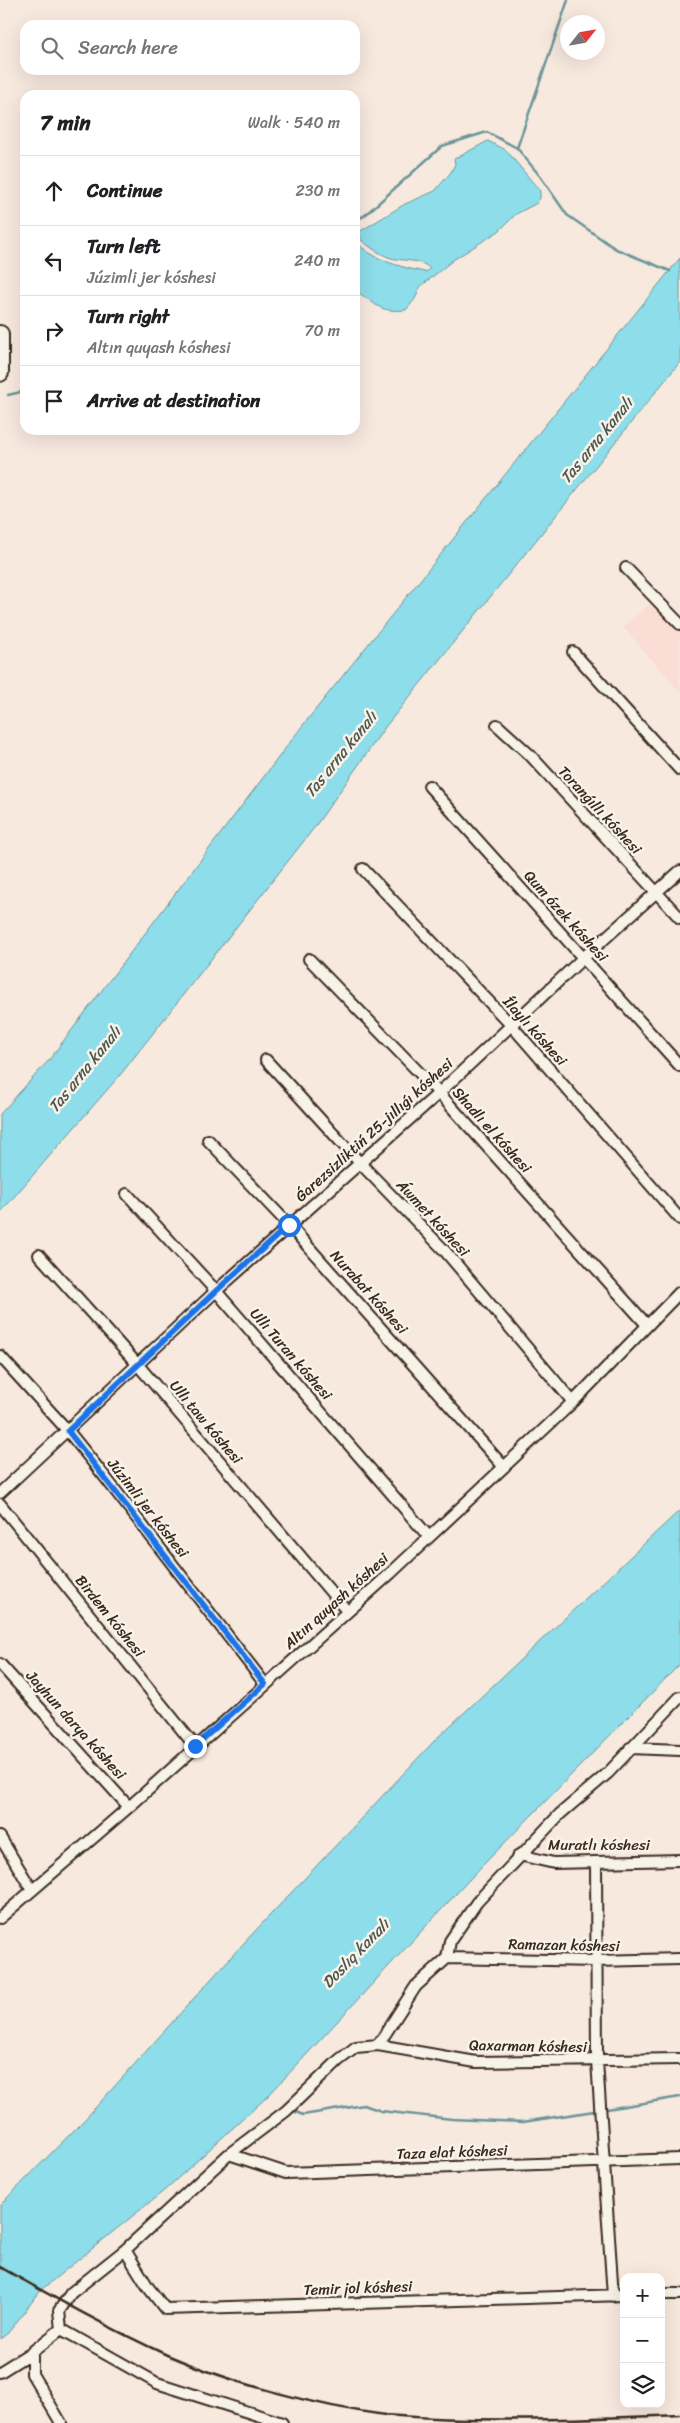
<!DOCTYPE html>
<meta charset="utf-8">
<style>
:root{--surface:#fff;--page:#f6f6f6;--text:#202124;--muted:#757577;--line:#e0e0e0}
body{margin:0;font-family:Sriracha,sans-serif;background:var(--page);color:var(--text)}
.controls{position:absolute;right:15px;bottom:15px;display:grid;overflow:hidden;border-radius:10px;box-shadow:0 5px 20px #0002}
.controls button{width:45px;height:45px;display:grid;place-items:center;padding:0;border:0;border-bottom:1px solid var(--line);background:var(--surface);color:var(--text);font:25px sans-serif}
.compass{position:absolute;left:560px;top:15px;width:45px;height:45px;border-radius:50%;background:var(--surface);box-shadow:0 5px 20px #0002;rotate:59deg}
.stop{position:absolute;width:15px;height:15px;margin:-11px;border:4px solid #1a73e8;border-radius:50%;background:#fff}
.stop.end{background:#1a73e8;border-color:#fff;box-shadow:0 1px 5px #0008}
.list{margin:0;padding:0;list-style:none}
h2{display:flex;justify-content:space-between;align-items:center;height:65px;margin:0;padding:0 20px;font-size:21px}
h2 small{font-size:16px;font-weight:400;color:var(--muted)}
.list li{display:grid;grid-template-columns:32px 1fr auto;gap:15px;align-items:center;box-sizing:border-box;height:70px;padding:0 20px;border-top:1px solid var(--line)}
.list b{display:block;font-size:19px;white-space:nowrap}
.list p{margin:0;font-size:16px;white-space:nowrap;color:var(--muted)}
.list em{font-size:16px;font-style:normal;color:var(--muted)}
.icon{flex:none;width:28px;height:28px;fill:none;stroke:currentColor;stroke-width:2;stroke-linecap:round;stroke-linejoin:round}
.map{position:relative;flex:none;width:680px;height:2423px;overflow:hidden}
.search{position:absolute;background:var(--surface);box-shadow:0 5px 20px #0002;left:20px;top:20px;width:340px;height:55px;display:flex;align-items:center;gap:12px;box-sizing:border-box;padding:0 18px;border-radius:15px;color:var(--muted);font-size:19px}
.panel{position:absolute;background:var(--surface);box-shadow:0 5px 20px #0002;left:20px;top:90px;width:340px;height:345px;border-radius:15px}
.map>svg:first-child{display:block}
</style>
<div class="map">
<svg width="680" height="2423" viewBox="0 0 680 2423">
<rect width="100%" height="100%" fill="#f8e9df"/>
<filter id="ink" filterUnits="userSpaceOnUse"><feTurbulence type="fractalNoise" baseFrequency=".02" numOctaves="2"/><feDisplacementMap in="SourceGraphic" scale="10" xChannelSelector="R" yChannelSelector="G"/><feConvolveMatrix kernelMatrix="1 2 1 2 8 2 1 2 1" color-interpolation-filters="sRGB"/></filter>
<g filter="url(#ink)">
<path fill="#faddd4" d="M652,602L680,631V692L623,627Z"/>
<path fill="#8dddea" stroke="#6c9598" d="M488,141L506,150L540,191V198L537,203L516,214L499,231L453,260L420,287L415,299L406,310C377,313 377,303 355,291V241C373,260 400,267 425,272L430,269C421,258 401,262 388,257C378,253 370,247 361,240L359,232L405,204L435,191L451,172L455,164L454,159Z
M680,258V362L386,726L314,828L121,1074L0,1213V1114L49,1060L303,725Z
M680,1510V1664L482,1866L269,2095L165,2190L42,2289L8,2333L0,2339V2205L86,2118L240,1947L436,1739Z"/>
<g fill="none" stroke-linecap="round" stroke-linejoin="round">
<path stroke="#6c9598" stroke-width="2.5" d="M517,148L568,0
M355,220L364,216L442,146L487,132L517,148L540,176L567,215L616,249L670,271
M8,395L25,391
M607,2109L680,2097
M291,2110L303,2115L364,2105L381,2111L452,2119L523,2122L594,2111"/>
<defs>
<path id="street" d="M626,568L680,624
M573,652L680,770
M497,725L530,755L680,918
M429,786L680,1066
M363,869L512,1026L680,1219
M309,959L439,1093L647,1325
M266,1060L360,1163L445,1251L573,1402
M208,1140L289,1225L504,1467
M127,1194L216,1291L429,1537
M39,1255L138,1365L347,1611
M0,1356L68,1431L105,1477L265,1684
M0,1493L216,1291L439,1093L583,958L680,871
M0,1504L195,1746
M0,1664L129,1807
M630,1748L680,1750
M0,1837L32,1890
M519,1855L554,1863L680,1860
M596,1862L597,2061L613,2296
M0,1918L129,1807L391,1573L573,1402L680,1292
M447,1958L595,1961L680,1959
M378,2045L476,2062L680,2059
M229,2154L286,2173L680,2159
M125,2250L148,2287L165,2309L624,2295
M661,2294H680
M61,2329L59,2311L71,2293L125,2250L229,2154L286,2111L339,2060L356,2047L378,2045L416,1986L447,1958L450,1941L477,1902L560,1814L608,1773L680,1697
M61,2329L157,2383L282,2423
M32,2352V2374L61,2423
M0,2372L32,2352L61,2329"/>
<path id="primary" d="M0,334V373"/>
</defs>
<use href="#street" stroke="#3b2a1e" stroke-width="14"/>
<use href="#primary" stroke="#3b2a1e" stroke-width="20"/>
<use href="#street" stroke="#f7f3e8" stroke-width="10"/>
<use href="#primary" stroke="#f7f3e8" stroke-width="16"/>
<path stroke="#3b2a1e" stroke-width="2.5" d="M0,2267C55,2298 110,2329 167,2355C231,2383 317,2406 385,2415C483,2423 582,2419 680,2415"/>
</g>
</g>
<g fill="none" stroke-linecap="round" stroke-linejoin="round" filter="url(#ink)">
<path stroke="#1a73e8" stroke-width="6" d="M195,1746L265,1684L68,1431L216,1291L289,1225"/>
</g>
<g text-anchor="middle" stroke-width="5" stroke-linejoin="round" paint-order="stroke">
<g font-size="15" fill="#3b2a1e" stroke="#f7f3e8">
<text transform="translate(600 810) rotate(47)" y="5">Toranǵıllı kóshesi</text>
<text transform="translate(566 916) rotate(48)" y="5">Qum ózek kóshesi</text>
<text transform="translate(535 1031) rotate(48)" y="5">Ílaylı kóshesi</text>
<text transform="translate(374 1130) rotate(-42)" y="5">Ǵarezsizliktiń 25-jıllıǵı kóshesi</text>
<text transform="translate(492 1130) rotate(48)" y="5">Shadlı el kóshesi</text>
<text transform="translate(433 1218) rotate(47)" y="5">Áwmet kóshesi</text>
<text transform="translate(369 1292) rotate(48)" y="5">Nurabat kóshesi</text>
<text transform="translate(291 1354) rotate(49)" y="5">Ullı Turan kóshesi</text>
<text transform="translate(206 1422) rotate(50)" y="5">Ullı taw kóshesi</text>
<text transform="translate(148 1508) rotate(52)" y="5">Júzimli jer kóshesi</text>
<text transform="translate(336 1601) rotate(-42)" y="5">Altın quyash kóshesi</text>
<text transform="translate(110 1616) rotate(51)" y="5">Birdem kóshesi</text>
<text transform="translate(76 1725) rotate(48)" y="5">Jayhun darya kóshesi</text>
<text x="599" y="1850">Muratlı kóshesi</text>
<text transform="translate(564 1945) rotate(1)" y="5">Ramazan kóshesi</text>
<text transform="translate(528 2046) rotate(1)" y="5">Qaxarman kóshesi</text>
<text transform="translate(452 2152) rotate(-2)" y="5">Taza elat kóshesi</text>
<text transform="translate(358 2288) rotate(-2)" y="5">Temir jol kóshesi</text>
</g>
<g font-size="16" font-style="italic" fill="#505751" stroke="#f7f3e8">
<text transform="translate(596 440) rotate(-51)" y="6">Tas arna kanalı</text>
<text transform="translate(340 754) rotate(-51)" y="6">Tas arna kanalı</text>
<text transform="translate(84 1069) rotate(-51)" y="6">Tas arna kanalı</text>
<text transform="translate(355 1953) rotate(-46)" y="6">Doslıq kanalı</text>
</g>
</g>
</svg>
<div class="controls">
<button>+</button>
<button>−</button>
<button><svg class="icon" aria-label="layers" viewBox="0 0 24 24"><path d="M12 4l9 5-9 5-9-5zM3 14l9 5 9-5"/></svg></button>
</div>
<svg class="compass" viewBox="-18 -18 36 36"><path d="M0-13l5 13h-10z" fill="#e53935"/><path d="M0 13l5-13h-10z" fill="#757577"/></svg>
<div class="stop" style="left:289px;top:1225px"></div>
<div class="stop end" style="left:195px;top:1746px"></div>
<div class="search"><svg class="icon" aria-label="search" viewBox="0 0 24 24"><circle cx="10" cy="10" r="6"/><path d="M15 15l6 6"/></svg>Search here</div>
<section class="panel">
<h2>7 min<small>Walk · 540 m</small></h2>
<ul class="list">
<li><svg class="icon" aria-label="ahead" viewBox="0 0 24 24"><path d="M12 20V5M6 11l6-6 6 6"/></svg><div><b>Continue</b></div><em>230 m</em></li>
<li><svg class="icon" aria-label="left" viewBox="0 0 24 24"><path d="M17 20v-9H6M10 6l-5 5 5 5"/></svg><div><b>Turn left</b><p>Júzimli jer kóshesi</p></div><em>240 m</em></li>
<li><svg class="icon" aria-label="right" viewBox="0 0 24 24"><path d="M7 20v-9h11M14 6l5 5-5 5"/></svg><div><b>Turn right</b><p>Altın quyash kóshesi</p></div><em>70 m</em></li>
<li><svg class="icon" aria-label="arrive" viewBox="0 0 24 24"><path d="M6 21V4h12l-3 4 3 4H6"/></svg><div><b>Arrive at destination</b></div></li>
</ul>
</section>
</div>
